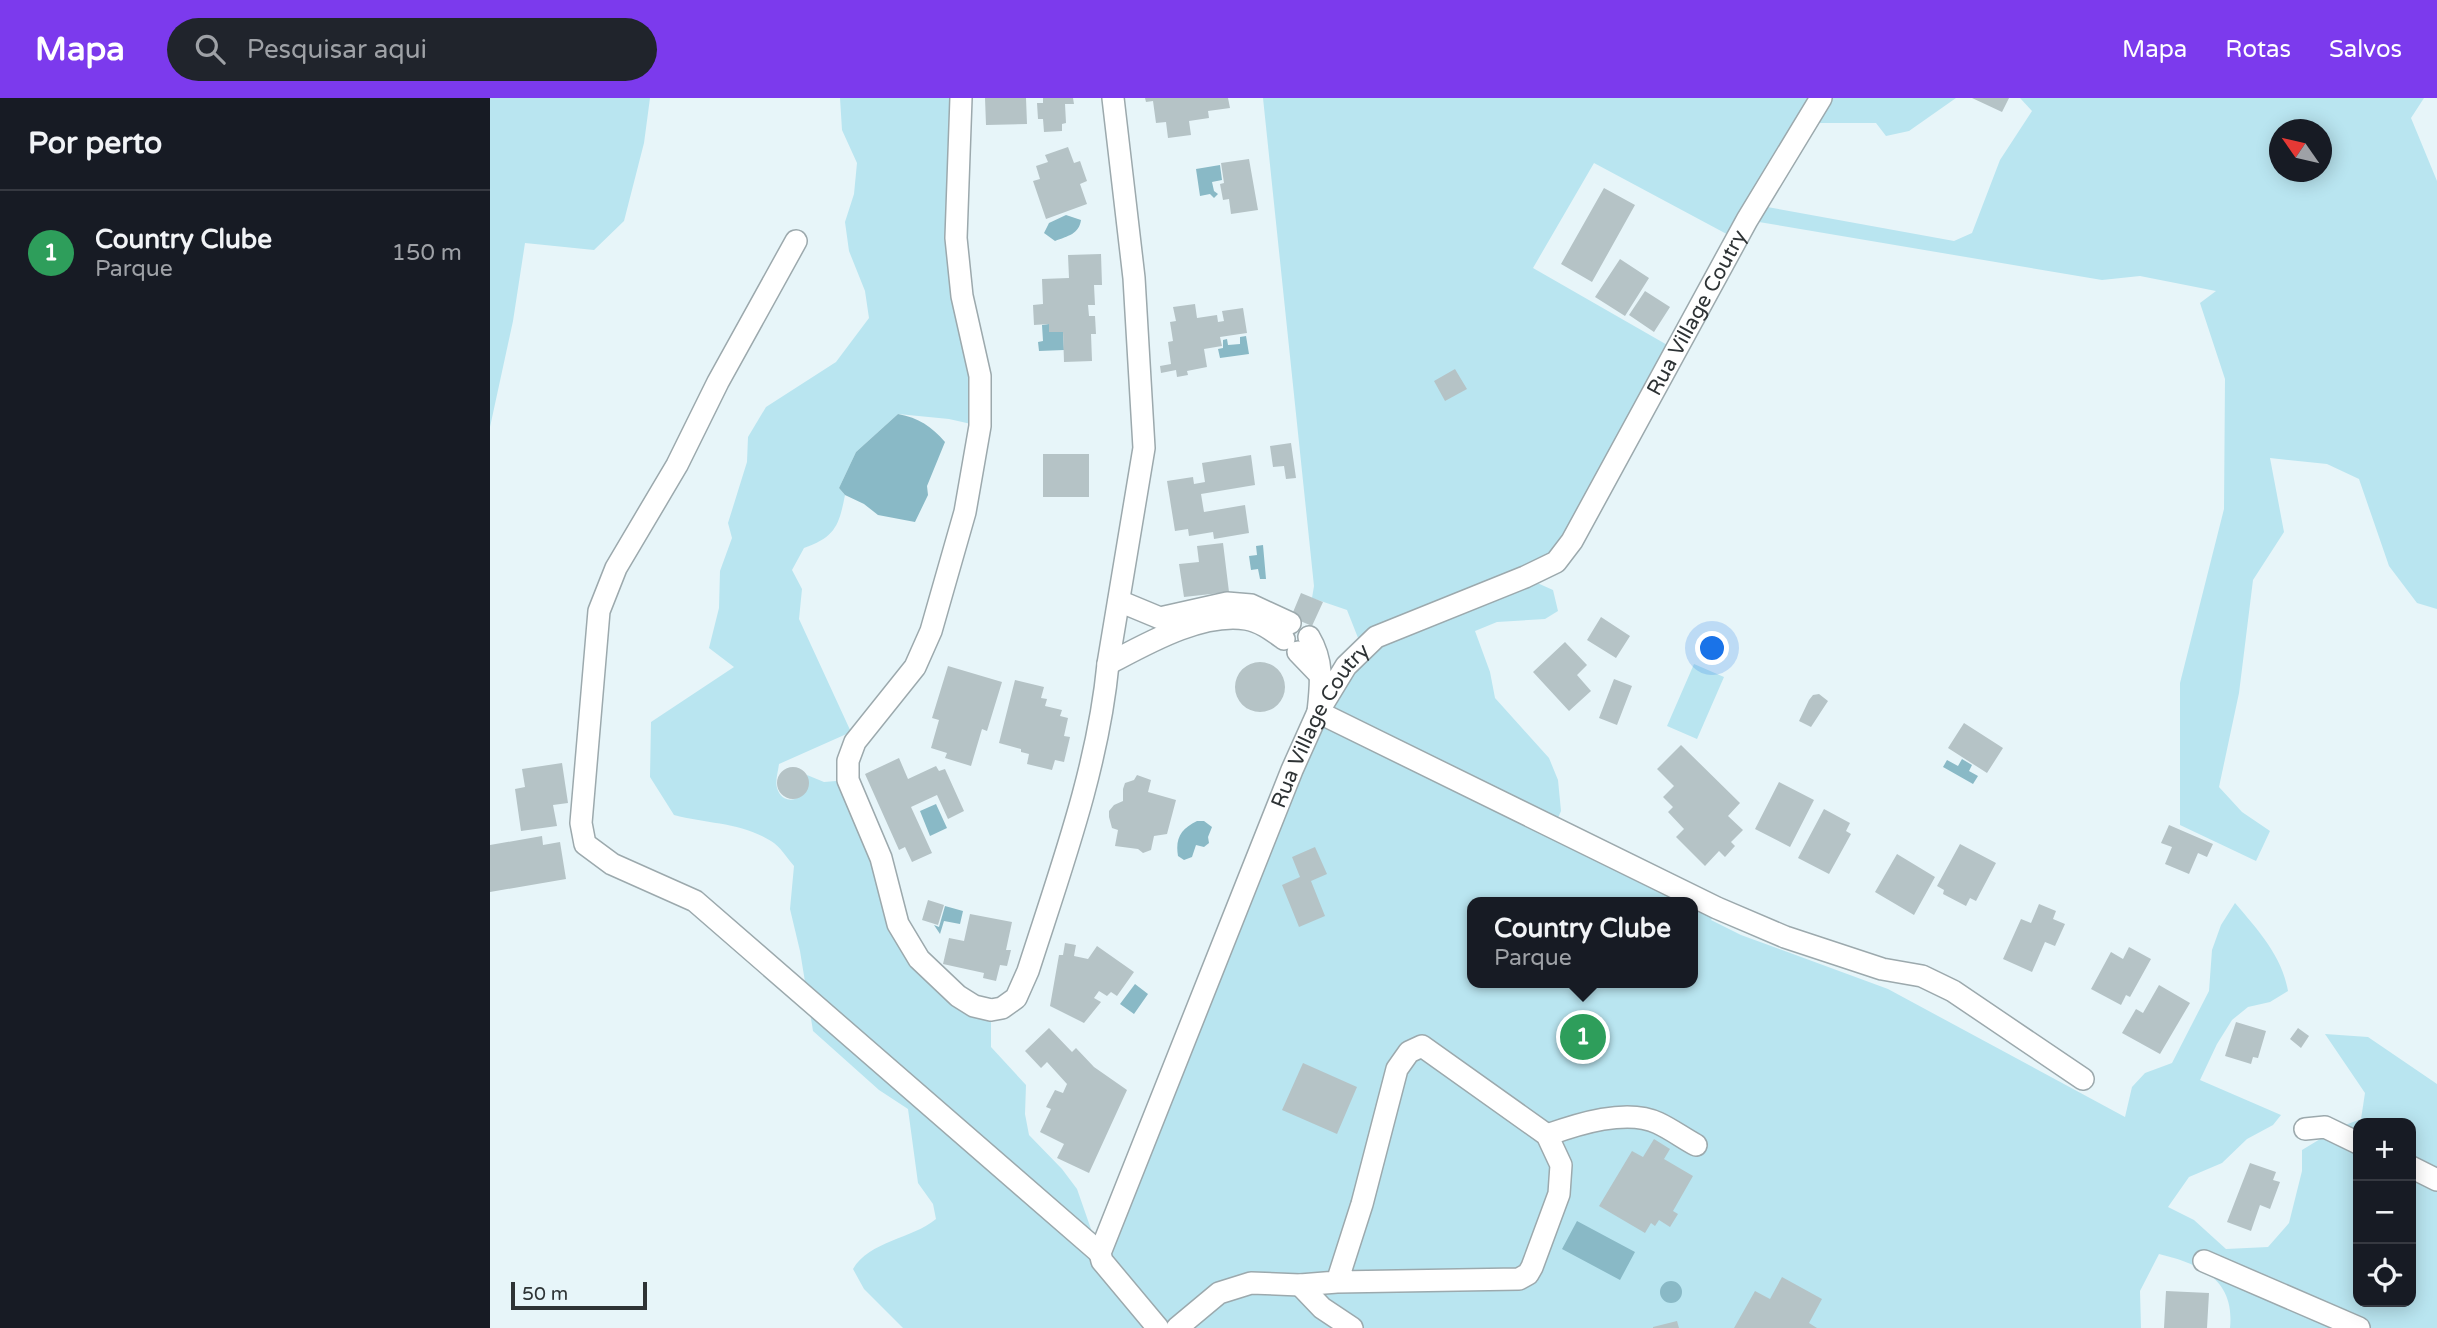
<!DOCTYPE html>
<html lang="pt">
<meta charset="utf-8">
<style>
:root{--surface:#171b24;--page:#20242c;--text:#f1f3f6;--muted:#9ea1a6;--line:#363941;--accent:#7c3aed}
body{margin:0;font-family:"Varela Round",sans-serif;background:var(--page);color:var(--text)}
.controls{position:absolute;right:21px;bottom:21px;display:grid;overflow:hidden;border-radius:14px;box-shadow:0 4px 18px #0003}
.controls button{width:63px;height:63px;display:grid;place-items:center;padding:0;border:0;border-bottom:2px solid var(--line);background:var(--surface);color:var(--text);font:35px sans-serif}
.compass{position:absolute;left:1779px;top:21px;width:63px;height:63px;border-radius:50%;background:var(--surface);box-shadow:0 4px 18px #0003;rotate:304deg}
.scale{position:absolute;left:21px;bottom:18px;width:136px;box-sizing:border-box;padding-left:7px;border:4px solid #2e3335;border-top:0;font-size:19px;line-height:24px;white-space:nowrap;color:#2e3335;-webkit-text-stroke:5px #e7f5f9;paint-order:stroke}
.you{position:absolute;left:1223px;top:551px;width:24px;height:24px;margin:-18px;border:5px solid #fff;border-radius:50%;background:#1a73e8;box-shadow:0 0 0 10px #1a73e833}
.badge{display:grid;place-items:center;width:46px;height:46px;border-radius:50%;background:var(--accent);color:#fff;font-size:23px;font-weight:700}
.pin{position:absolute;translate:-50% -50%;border:4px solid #fff;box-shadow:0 2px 7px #0006}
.popup{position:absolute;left:977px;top:799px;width:231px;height:91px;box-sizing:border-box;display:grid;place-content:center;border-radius:14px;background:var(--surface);filter:drop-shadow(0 2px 5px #0005);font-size:23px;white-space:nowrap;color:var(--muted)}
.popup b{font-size:26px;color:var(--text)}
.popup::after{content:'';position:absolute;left:50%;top:100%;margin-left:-14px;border:14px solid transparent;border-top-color:var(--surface)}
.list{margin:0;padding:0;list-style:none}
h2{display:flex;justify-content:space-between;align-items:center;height:91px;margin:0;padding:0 28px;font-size:30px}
h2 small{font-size:23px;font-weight:400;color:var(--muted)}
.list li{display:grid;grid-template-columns:46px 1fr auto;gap:21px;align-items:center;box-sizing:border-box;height:126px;padding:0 28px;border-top:2px solid var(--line)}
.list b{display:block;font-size:26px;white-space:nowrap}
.list p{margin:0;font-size:23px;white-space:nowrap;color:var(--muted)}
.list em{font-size:23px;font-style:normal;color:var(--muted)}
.icon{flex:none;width:38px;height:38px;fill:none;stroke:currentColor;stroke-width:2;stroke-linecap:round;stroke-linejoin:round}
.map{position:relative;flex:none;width:1947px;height:1230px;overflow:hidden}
header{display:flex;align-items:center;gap:42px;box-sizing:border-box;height:98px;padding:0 35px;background:var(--accent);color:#fff}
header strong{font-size:33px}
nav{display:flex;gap:38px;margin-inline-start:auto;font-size:24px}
.search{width:490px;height:63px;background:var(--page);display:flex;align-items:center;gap:18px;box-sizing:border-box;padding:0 24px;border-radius:38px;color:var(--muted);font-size:26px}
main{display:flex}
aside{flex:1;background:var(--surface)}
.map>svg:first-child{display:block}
</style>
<header>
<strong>Mapa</strong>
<div class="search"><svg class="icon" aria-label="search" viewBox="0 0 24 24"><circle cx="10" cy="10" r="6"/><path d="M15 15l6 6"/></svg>Pesquisar aqui</div>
<nav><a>Mapa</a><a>Rotas</a><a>Salvos</a></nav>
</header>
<main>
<aside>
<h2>Por perto<small></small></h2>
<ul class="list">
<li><span class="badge" style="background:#2e9e5b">1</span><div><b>Country Clube</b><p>Parque</p></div><em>150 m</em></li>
</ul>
</aside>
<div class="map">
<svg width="1947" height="1230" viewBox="0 0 1947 1230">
<rect width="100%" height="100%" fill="#e7f5f9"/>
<path fill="#b9e5f0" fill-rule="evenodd" d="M0,0H160L154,45L134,123L104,152L35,145L23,223L0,329Z
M350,0H471L466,140L490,328L459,321L408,316L366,354L349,390L355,397C349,428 345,439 314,450L302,472L312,491L309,521L361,634L289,666C288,674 285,683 287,690C293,711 322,702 317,677L334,684L358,682L429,861L501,912V949L536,987L535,1016L539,1037L572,1071L587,1091L609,1154L802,672L872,550L857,512L822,500L824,488L773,0H1466L1419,33L1396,38L1386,25H1316L1266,107L1464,143L1482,135L1510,62L1542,13L1530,0H1934L1921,20L1947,83V511L1927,505L1899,468L1869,381L1837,366L1780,360L1794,434L1763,482L1749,595L1729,689L1752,714L1780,733L1766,763L1690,727V585L1734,411L1735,281L1710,205L1726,193L1650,178L1612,182L1257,122L1246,141L1104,65L1043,170L1186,252L1082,443L1036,480L1063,492L1068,513L1055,521L1007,524L985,533L1000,574L1005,600L1059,660L1068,682L1071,713L1064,729L1227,810L1221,822L1251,837L1398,891L1635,1019L1642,989L1655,975L1682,965L1719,893L1722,852L1731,827L1745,805C1768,832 1792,858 1798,893L1780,904L1758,909L1742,922L1727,946L1710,982L1791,1017L1783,1027L1757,1041L1732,1065L1699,1079L1678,1109L1704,1122L1736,1151L1778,1149L1799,1125L1812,1073V1052L1850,1029L1871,1021L1875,995L1835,936L1878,939L1947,986V1230H1740C1745,1181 1710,1166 1669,1156L1650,1193L1651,1230H413L374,1191L363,1171C379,1143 422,1141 446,1121L443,1106L428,1085L418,1011L389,992L323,933L310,853L300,811L304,768C297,760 290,748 281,743C251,724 217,726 184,717L160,679L161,624L244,569L219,550L229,510L230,473L242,440L238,425L257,364L258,339L276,309L346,264L379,220L375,193L359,153L355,124L364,96L367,65L352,32ZM1790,32H1832V74H1790ZM983,804H1203V885H983ZM1868,1025H1921V1204H1868Z
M1204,566L1234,579L1207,641L1177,628Z"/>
<path fill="#89b9c6" d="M730,67L732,82L722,84L724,93L728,96L724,100L720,96L710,98L706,71Z
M576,117L591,122C589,136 578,138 565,143L554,135L559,125Z
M559,226L560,234H573L574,252L549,253L548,244L553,243L552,227Z
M756,238L759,256L730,260L728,251L733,250V242L737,241L738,247L750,246V239Z
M408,316C429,320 441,328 455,344L437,388L438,397L425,424L388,417L374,406L355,397L349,390L366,354Z
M773,447L776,481H770L768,471L761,472L759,458L767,457L766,448Z
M1472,661L1482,667L1479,673L1488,678L1483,686L1453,669L1457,662L1468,668Z
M446,706L457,730L440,738L430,713Z
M707,723H714L722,729L718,739L719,745L714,749L706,747L702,759L694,762L688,758C685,740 691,731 707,723Z
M455,808L473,813L470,826L454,823L450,836L444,827L449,829Z
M645,886L658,896L644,916L630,906Z
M1087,1123L1145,1154L1130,1182L1072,1151Z
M1170 1194a11 11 0 1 1 22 0a11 11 0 1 1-22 0Z"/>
<path fill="#b5c3c6" d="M495,0H536L537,26L496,27Z
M553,0H583L584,6H575L576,25L572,26V33L554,34L553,21H548L547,5H553Z
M655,0H738L740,10L718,13L719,20L699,23L701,37L678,40L676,24L666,25L663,3L656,4Z
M1482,0H1519L1512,14Z
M578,49L584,65L590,63L597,83L590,86L597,106L556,121L543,83L550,81L546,68L558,64L555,57Z
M759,61L768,112L741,116L739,101L733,102L730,86L734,85L731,65Z
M1114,90L1145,107L1102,184L1071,166Z
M611,156L612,187H604L605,207H598L599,218H605L606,236H601L602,263L574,264L573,234H559V226L544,227L543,207L553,206L552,181L579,180L578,157Z
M1130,161L1159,180L1135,218L1105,199Z
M1155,193L1180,209L1164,234L1139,217Z
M705,206L707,220L727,217L728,224L734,223L732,213L753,210L757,235L730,239L732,248L714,251L717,269L697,273L698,277L687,279L686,272L671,275L670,268L681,266L678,244L683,243L680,224L686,223L683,209Z
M965,271L977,291L955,303L944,283Z
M801,345L806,380L796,381L794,368L783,369L780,348Z
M553,356H599V399H553Z
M761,357L765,387L711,396L714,414L755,407L759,435L724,441L723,434L699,438L698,431L685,433L677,383L703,379L704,386L715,384L712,365Z
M733,445L739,494L694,499L689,466L709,464L707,448Z
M811,495L833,504L822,528L801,519Z
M1111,519L1140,538L1126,560L1097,542Z
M1075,544L1097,567L1087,577L1101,593L1079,613L1043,574Z
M745 589a25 25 0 1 1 50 0a25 25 0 1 1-50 0Z
M458,568L512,584L497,633L492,631L481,668L455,660L457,655L441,650L449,622L442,620Z
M1124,581L1142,588L1127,627L1109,620Z
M525,582L554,589L551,600L557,601L555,608L572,612L570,618L578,620L574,638L580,639L574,664L565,662L562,672L537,666L539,656L531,654V651L509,645Z
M1329,596L1338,603L1321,629L1309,623L1319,602L1323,597Z
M1474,625L1513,650L1497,675L1458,650Z
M1191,647L1250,705L1238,718L1253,732L1241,744L1245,748L1235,759L1229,753L1215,768L1186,739L1194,731L1178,714L1183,709L1173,699L1184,688L1167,671Z
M409,660L418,681L446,668L449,673L455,671L474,713L458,721L447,697L421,709L442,755L422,764L415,749L409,752L375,676Z
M72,665L78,705L63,707L67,728L31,733L25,691L35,689L32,671Z
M287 685a16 16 0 1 1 32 0a16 16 0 1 1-32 0Z
M647,677L661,682L658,694L686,702L677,736L664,738L661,752L653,755L648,751L625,748L628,732L622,730L619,719V713L624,707L633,703V691L635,685L644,682Z
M1289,684L1324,702L1300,749L1265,731Z
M1334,711L1360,725L1356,733L1361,736L1339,776L1308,760Z
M1679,727L1723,746L1717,759L1708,755L1699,776L1675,766L1682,749L1671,745Z
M52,738L53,747L70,744L76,781L0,794V747Z
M1470,746L1506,765L1486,803L1480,800L1476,808L1453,796L1454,792L1447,788Z
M825,749L837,776L821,783L835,818L809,829L792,787L810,779L802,759Z
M1407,756L1445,779L1424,817L1385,794Z
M438,802L454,807L448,827L432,822Z
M1549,806L1566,813L1563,821L1575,826L1565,848L1555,844L1542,874L1513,861L1531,821L1541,825Z
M480,816L522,824L516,852H521L517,868L510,867L506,883L493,880L494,875L453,866L459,840L474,843Z
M575,845L586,847L584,858L598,861L607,848L644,874L627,898L621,894L617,898L609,893L604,900L611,904L594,925L560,908L569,857H573Z
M1639,849L1661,861L1640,899L1636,897L1631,907L1601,891L1621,854L1633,861Z
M1669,887L1700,905L1670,956L1632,935L1646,911L1653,915Z
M1746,924L1776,933L1768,960L1763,959L1761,966L1735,958Z
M559,930L582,954L586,950L604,969L637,992L599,1075L567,1060L574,1046L550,1034L561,1011L556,1009L565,992L573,995L577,986L557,964L551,970L535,953Z
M1808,930L1819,938L1811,950L1800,941Z
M813,965L867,989L847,1036L792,1012Z
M1164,1041L1180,1051L1174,1061L1203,1078L1183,1113L1188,1116L1180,1129L1169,1122L1165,1128L1161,1125L1155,1135L1109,1108L1142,1053L1153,1059Z
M1760,1065L1786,1074L1783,1082L1790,1084L1780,1111L1770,1107L1761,1133L1737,1124Z
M1292,1179L1332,1201L1319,1225L1327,1230H1244L1265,1193L1280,1201Z
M1676,1193L1719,1195L1717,1230H1674Z
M1187,1223L1189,1230H1163V1229Z"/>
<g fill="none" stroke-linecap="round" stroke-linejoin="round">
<defs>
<g id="minor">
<path d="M471,0L466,140L472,198L490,278V328L475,414L441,533L425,569L365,644L358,663V682L391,760L408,826L429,861L468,898L484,908L501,912L512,910L526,900L538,873C570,773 608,671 618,566L654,350L644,180L623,0"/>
<path d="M306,143L228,284L187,367L126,470L109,513L91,725L95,746L122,766L205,803L610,1155"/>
<path d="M629,503L670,520L737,505L761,507L800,525"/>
<path d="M819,539C834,564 831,587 828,614L1227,810L1295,839L1392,871L1432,878L1463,893L1593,981"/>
<path d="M808,554L832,579"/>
<path d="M618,566C656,546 711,514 756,521C770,523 783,533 794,541"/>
<path d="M1815,1031L1835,1029L1868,1045"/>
<path d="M1057,1037C1088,1026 1137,1010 1168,1025C1181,1031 1193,1040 1206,1047"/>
<path d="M1921,1069L1947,1082"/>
<path d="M1714,1163L1869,1230"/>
<path d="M810,1187L832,1210L862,1230"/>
<path id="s1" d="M668,1230L612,1163L610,1155L802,672L828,614L856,568L886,539L1035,479L1066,464L1082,443L1257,122L1331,0"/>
<path d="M687,1230L729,1195L761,1185L810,1187L847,1184L1029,1181L1038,1176L1042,1169L1069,1096L1071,1067L1057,1037L932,948L919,954L907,971L872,1106L847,1184"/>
</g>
</defs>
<use href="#minor" stroke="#9ca9ad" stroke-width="24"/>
<use href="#minor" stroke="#fff" stroke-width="21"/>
</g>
<g text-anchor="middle" stroke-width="6" stroke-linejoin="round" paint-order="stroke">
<g font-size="21" fill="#2e3335" stroke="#e7f5f9">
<text dy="7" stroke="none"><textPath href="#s1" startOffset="1256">Rua Village Coutry</textPath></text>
<text dy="7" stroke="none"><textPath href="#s1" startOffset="668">Rua Village Coutry</textPath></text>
</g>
</g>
</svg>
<div class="controls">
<button>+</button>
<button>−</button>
<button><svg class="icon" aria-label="locate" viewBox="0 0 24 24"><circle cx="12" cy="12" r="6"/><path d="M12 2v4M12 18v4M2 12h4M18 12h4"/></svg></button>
</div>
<svg class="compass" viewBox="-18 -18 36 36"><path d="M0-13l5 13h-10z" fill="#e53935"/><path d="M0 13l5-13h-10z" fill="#9ea1a6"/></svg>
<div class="scale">50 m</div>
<div class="you"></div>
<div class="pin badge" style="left:1093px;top:939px;background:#2e9e5b">1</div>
<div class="popup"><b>Country Clube</b>Parque</div>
</div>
</main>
